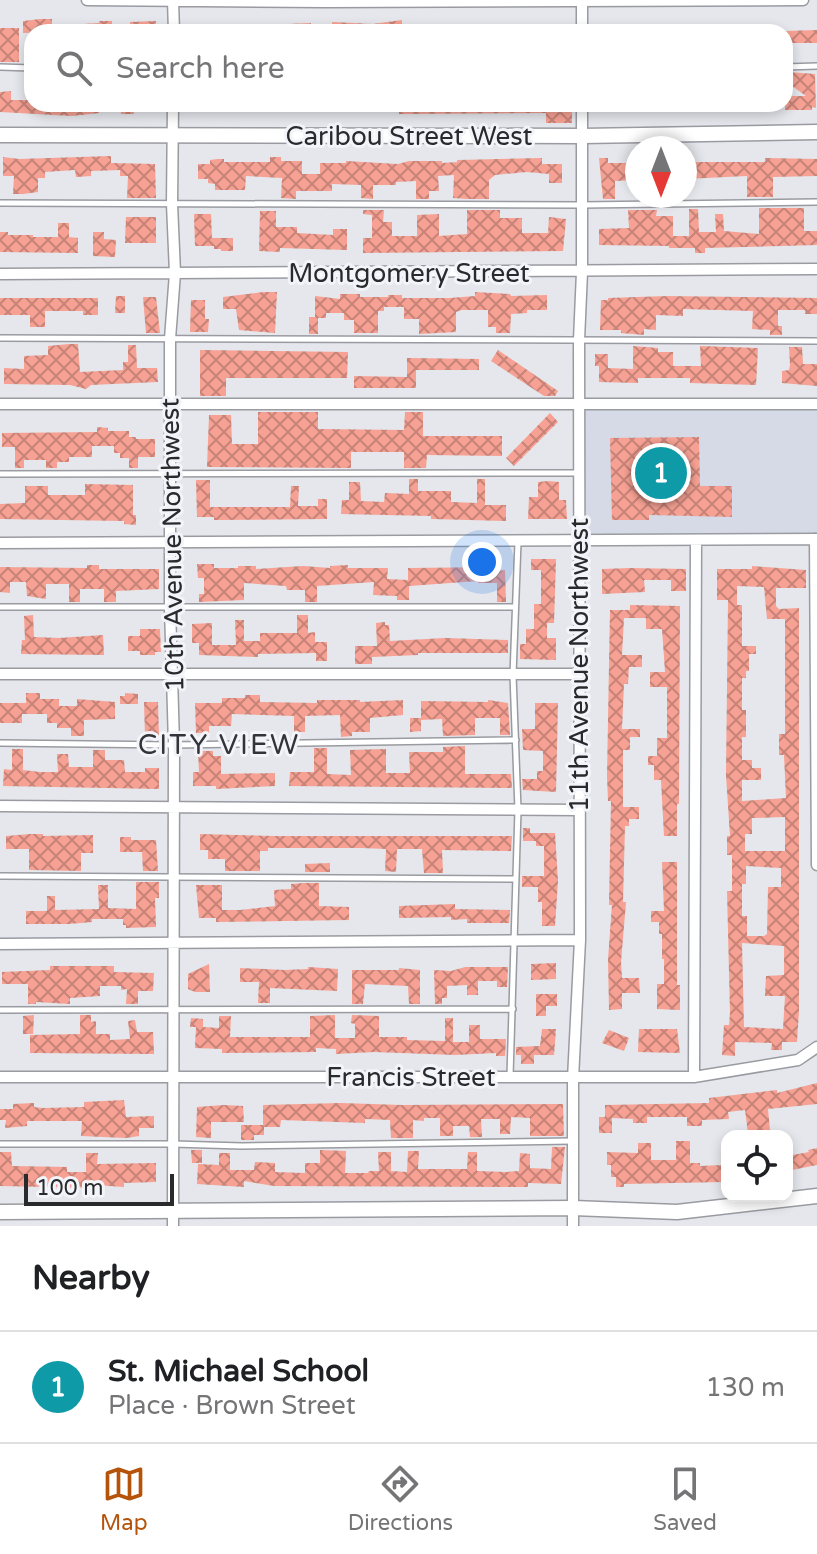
<!DOCTYPE html>
<meta charset="utf-8">
<style>
:root{--surface:#fff;--page:#f2f2f2;--text:#202124;--muted:#757577;--line:#e0e0e0;--accent:#b45309}
body{margin:0;font-family:"Varela Round",sans-serif;background:var(--page);color:var(--text)}
.controls{position:absolute;right:24px;bottom:24px;display:grid;overflow:hidden;border-radius:16px;box-shadow:0 4px 12px #0003}
.controls button{width:72px;height:72px;display:grid;place-items:center;padding:0;border:0;border-bottom:2px solid var(--line);background:var(--surface);color:var(--text);font:40px sans-serif}
.compass{position:absolute;left:625px;top:136px;width:72px;height:72px;border-radius:50%;background:var(--surface);box-shadow:0 4px 12px #0003;rotate:180deg}
.scale{position:absolute;left:24px;bottom:20px;width:150px;box-sizing:border-box;padding-left:8px;border:4px solid #292a2c;border-top:0;font-size:22px;line-height:28px;white-space:nowrap;color:#292a2c;-webkit-text-stroke:6px #f2f4f9;paint-order:stroke}
.you{position:absolute;left:482px;top:562px;width:28px;height:28px;margin:-20px;border:6px solid #fff;border-radius:50%;background:#1a73e8;box-shadow:0 0 0 12px #1a73e833}
.badge{display:grid;place-items:center;width:52px;height:52px;border-radius:50%;background:var(--accent);color:#fff;font-size:26px;font-weight:700}
.pin{position:absolute;translate:-50% -50%;border:4px solid #fff;box-shadow:0 2px 8px #0006}
.list{margin:0;padding:0;list-style:none}
h2{display:flex;justify-content:space-between;align-items:center;height:104px;margin:0;padding:0 32px;font-size:34px}
h2 small{font-size:26px;font-weight:400;color:var(--muted)}
.list li{display:grid;grid-template-columns:52px 1fr auto;gap:24px;align-items:center;box-sizing:border-box;height:112px;padding:0 32px;border-top:2px solid var(--line)}
.list b{display:block;font-size:30px;white-space:nowrap}
.list p{margin:0;font-size:26px;white-space:nowrap;color:var(--muted)}
.list em{font-size:26px;font-style:normal;color:var(--muted)}
.icon{flex:none;width:44px;height:44px;fill:none;stroke:currentColor;stroke-width:2;stroke-linecap:round;stroke-linejoin:round}
.map{position:relative;flex:none;width:817px;height:1226px;overflow:hidden}
.search{position:absolute;background:var(--surface);box-shadow:0 4px 12px #0003;left:24px;right:24px;top:24px;height:88px;display:flex;align-items:center;gap:20px;box-sizing:border-box;padding:0 28px;border-radius:24px;color:var(--muted);font-size:30px}
.sheet{height:216px;background:var(--surface)}
nav{display:flex;justify-content:space-around;align-items:center;box-sizing:border-box;height:112px;border-top:2px solid var(--line);background:var(--surface);font-size:22px;color:var(--muted)}
nav a{display:grid;justify-items:center;gap:4px}
nav .on{color:var(--accent)}
.map>svg:first-child{display:block}
</style>
<div class="map">
<svg width="817" height="1226" viewBox="0 0 817 1226">
<defs>
<pattern id="building-cross-hatch" width="8" height="8" patternUnits="userSpaceOnUse" patternTransform="scale(2)"><rect width="8" height="8" fill="#f6a193"/><path d="M0 0l8 8M0 8l8-8" fill="none" stroke="#c78378"/></pattern>
</defs>
<rect width="100%" height="100%" fill="#e5e7ec"/>
<path fill="#d5dae6" d="M580,403L817,404V539L581,542Z"/>
<path fill="url(#building-cross-hatch)" fill-rule="evenodd" d="M40,19H52V32L23,33V21Z
M402,20V32H332V22L373,24Z
M99,21H112V32H84V24L99,23Z
M156,21L157,32H130V22Z
M311,23V32H288V24Z
M510,24H561V32H510Z
M719,24L745,26L744,32H719Z
M0,28H19V62H0Z
M817,30V43H785V31Z
M788,72L815,74L816,108L812,107V110H785V96H806L785,81Z
M11,91V100H30V104H99V113L72,116L0,112V92Z
M120,104H134V114H121Z
M399,104H572V123H546V113L399,114Z
M111,156V163L155,164L156,198H127L128,176H120V170L91,171V176L76,177L75,170L45,172V178H38V192L23,194H13L14,176H3V157L19,159Z
M270,157H281V161H302V174H320V163H346V161L398,164L409,161H442V163L457,162V160L542,158V164H562V183H549V174L527,172L495,175L489,180V199H467L453,198L454,175L438,176L439,191H429V199H416V181L396,182V185H373V199L361,198V185L332,184V191H296V199L281,198L282,178L246,176L245,190H215V184L208,183V179H198V164H210V160L217,159H224V162H270Z
M599,158H608V163H637V180L615,181V199H603Z
M765,158L817,159V176L773,177V197H747V176L685,179V164L691,162H765Z
M759,208H804V231H817V245L705,248V253H695V248H669V246L599,245V229L629,228L628,210H657L656,216H673V236H689V209H698L699,232H716L715,214H723L724,231L759,234Z
M363,210H384L383,222H392V236H417V215L439,214V236L467,234V210H500V218H522V233H548L549,217L566,219L563,251L363,253V238H372V215L363,214Z
M260,211H276V227H297V233L333,235V229H347V250L280,248V252L259,251Z
M194,214H211L212,238H233V251H221V249H214V246H195Z
M126,217H156V243H125Z
M58,223H69V237L78,238V253L0,252V232H8V235H33V237H58Z
M93,232H104V239L116,240L115,257L93,256Z
M263,292H277L275,333L239,330L236,309H223V297Z
M475,292L510,294L511,296L547,295V310H527V313L511,314L510,333H496V327H488V310H462L456,312V332L419,334V319H404V307H384V311H378V333H354V320H344V313H326V318H318V334H309V317H315V296L340,299V294H360V297H388V295H402V298H450L475,296Z
M116,296H125V313H115Z
M667,296L817,298V314H805V310H778V326H782V335H770V330L752,329L753,311L683,309V316L656,315V330L644,329V335L621,333V330H600L601,300H608V298Z
M143,297H156L160,333H146Z
M0,298H98V315H83V311H45V327H30V315H0Z
M191,300H205V319H209L208,332H190Z
M69,344H78L80,372L123,370V362H128V345H136L137,368H157L158,382L91,385L86,389L70,385L4,384V368L24,369V356L48,355V346Z
M633,346L658,348V352H673V366H701L700,346L758,348L756,385L690,383V378H638V383L599,382V366H595V354H608V368L633,369Z
M789,347H802L803,364H817V386L782,383V371L789,370L790,365Z
M200,350L348,352L347,378H226V396H200Z
M498,350L558,391L555,396H544L491,361Z
M407,358L479,359V370H416V388H354V376L407,377Z
M258,412H318V429L404,430L405,412H423V436H502V456L427,455L426,468H404V452H351V468L207,467L209,415H231L232,444H258Z
M550,413L558,422L514,466L506,458Z
M97,427L108,428V431H129V437H136V439H155V457H138V468H129V458H120V453H114V446H92V457H69V462H57V468H46V460H24V468H15V447H2V433L97,432Z
M699,437L700,486H732V517L649,515V520H612L610,438Z
M409,479H418V491H451V502L477,503V479H485V505H506V521L431,519V516L341,514L342,500H349V482H360L361,501L384,502L385,493L409,494Z
M196,480H210V507H290L291,486H299L298,506H318V499H327V519L214,520V517H197Z
M548,481L559,482V500H566L567,519H528L529,497H538V482Z
M85,484L133,485V515H136V525L124,524V521L0,519V504L25,503V486H48V495H85Z
M531,559H556L554,623H547V638H556V660L520,659V644H526V629H534V604H541V570H531Z
M197,564H214V568H238V566H256V569L303,566L330,568V566L348,565V568H388L387,579L408,580V568L497,567V571L505,570L506,602H497V583H478V581L409,586V600H397V596L373,595L374,582L317,586V602H305V590H287L286,586L244,583V600L199,602V594H204V578H198Z
M87,565H99V569H159V589L116,591V602H104V589H80V602H69V584H46V599L27,596L26,582H10V593L0,592V567L87,568Z
M752,566L806,570V588H776V606L779,609L799,608V1011L797,1042H782V1050H771L772,1043L735,1042V1056L722,1055L724,1025H729L730,1013L727,891H732V855H727V836H730L726,775L728,600H717V569H752ZM737,586L764,587L767,619H785V734H779V755H784L786,798L742,801V780H761V768H752V760H742V737H746V710H742V678H746V671H749V654H756V646H742V605H737ZM785,817V851H745V834H752V818ZM746,866L781,868V887H768L767,934L764,936H747V916H742V884H746ZM742,943L784,946V975L766,976L765,996H785L783,1029L744,1027Z
M630,568L686,569V591H671V580H644L645,592L602,594V569Z
M630,605L680,606L679,804H677V836H664L661,780H654V765H648V756H657V738H667V687H650V672H665L662,629H646V618H624L622,655H642V667H629L628,684H624L622,729H640V737H630V750H623V807H639V819H629V826H625L623,902H626L621,962L622,978H639L640,993H622V1009L609,1010L608,959L612,905H609L611,801H608L607,776L610,610H630Z
M33,615L34,637L59,638L103,635L104,655L21,654L22,640H25L24,616Z
M297,615H308V633L315,632V642H327V661H316V653L258,654V657L199,655V643H192V624L212,623V645H236L235,620H244V641H260V633H297Z
M385,622V625H389L390,641L445,638L508,640V653H418V655L372,657V664H355V646H377L376,623Z
M140,629H160L161,652H155V655H140V651H128V636H140Z
M26,693H40V699H59V706H77V699L115,702V719L84,720V736H71V728H57V723H47V714H22V723H0V703H26Z
M125,693L138,694V704H120V696H125Z
M245,695H260V702L317,703V700H360V702L403,700V715L370,718V732H352V736L341,737L340,715L305,716V732H294V716L232,714L231,726H209V733H196L195,703H222V698H245Z
M488,700L508,703L510,735H500V718H475V735L443,736L442,719L421,720V701L488,702Z
M144,702H158L159,736L145,737Z
M535,703H558L556,792L523,790L522,779H537V771H543V751L523,750L522,729H535Z
M410,718H421V731L410,732Z
M465,746V774H511L512,788L289,786L290,772H314V748H327V774L351,775L350,750L386,749V773H410L409,752H443V747Z
M12,749H23V770L40,772H58L57,754H68L69,767H93V750H105V760H124L125,772H145V768H159V789L3,786L4,769L12,770Z
M198,751H213V756H221V774L275,773V786L216,789V786H193V772H199Z
M523,828H530V833H555L558,881L555,926H542V902H538V887H522V876H544V846H536V841H523Z
M30,834H43V836L93,835V853H81V871L29,870V849H6V836Z
M200,834L274,836H512L511,851L442,850L443,873H424L422,849H397L396,872L385,871L386,849L361,848H268V851H260V871H225V859H208V850H200Z
M120,837H131V840H156L158,871H143L142,852H120Z
M662,862H677V985H680V1010L657,1009V984H664V959H662V934H659V922H651V911H664Z
M330,863V872H305V864Z
M136,882H159V898H155L156,927L126,928V925H123V919H92V922L69,924H26V911H47V896H55V910L99,909L98,885H108V908L136,909Z
M304,883H319V906L349,907V920L216,922V918H199L196,885H222V910H240L275,906L274,890L291,889V884Z
M455,904V909L510,910L509,923H467V919L451,920V917L399,918V906Z
M556,963V979L531,980V964Z
M209,964L210,992H195L188,989V974Z
M50,966H114V972L154,973L153,991H138V1004H126L127,989L121,990V986H100V996L70,998V1004L36,1002V1004H28V984H2V972L50,970Z
M308,967L338,969L337,991L270,988V1003H258L259,982H240V968L285,970L308,969Z
M465,967H508L507,987H497V981H478V995H467V985L447,986V998H442V1004H435L434,970L451,971Z
M399,968L420,970V1004H409L408,986L365,984L363,1004H352V970H399Z
M536,994H557V1006H546V1016H536Z
M34,1015L33,1034H23V1016Z
M80,1015H91V1022L96,1021V1034H110V1040L130,1039L128,1021L135,1020L137,1032H153L154,1054L30,1053V1035L80,1034Z
M335,1015V1038H355V1024L351,1023L352,1015L379,1016V1037H407V1040L445,1041V1018H453V1042H469V1025H480V1039H506L505,1056H496V1053L455,1055L374,1052L336,1054V1049L316,1048V1052L222,1053V1049L195,1048L196,1027H190L191,1018L203,1019V1027L219,1028V1016H231L230,1037H310V1016Z
M542,1029H556L554,1055H534V1064H521V1055H516V1047L540,1046Z
M639,1029H677L680,1053L638,1052Z
M609,1030L629,1038L624,1051L602,1043Z
M817,1083V1104L768,1109L770,1130L748,1133L745,1110L728,1112L729,1119L702,1120V1126H687V1117H647V1123H633V1119L612,1118V1133H599V1117H605V1105L709,1103V1098L777,1090V1093Z
M124,1100L126,1117L154,1116V1128H139V1136L126,1138L81,1136L82,1121H27V1126L5,1128L6,1120H0V1109H13V1104L34,1103V1107L43,1108L84,1107V1102Z
M341,1103L402,1105L563,1104L564,1136H530V1118L511,1117L510,1134H500V1119H481L482,1137H470L469,1126H453V1136H440V1118H424V1121L413,1120V1138H391L390,1120L365,1119V1123L281,1120L280,1127H264V1135H254V1140H241V1125H263V1105Z
M224,1105L243,1106L244,1122H211V1138L196,1137L197,1107Z
M676,1141H690V1163H700V1166L723,1165L724,1182L624,1184V1187H616V1177H611V1165H607V1152L638,1153V1143H651V1160H676Z
M552,1147H565L561,1184L528,1183V1187H516L274,1186L244,1181V1187L197,1184L198,1164L219,1165V1153H230V1170H254L255,1162L275,1163V1172L305,1173V1163H320V1150L346,1151L345,1173H368L369,1171H379L378,1152H391V1171L407,1172L408,1151H419L418,1169H467L468,1152H477V1171L506,1172L519,1171L520,1153L530,1154V1168L551,1169Z
M817,1148V1165L787,1171V1156L809,1152L808,1150Z
M191,1150H202V1163H192Z
M0,1152H11L12,1166L67,1167V1172H86V1153H98L97,1164L156,1163V1182L124,1183V1187L95,1185V1188L0,1186Z"/>
<g fill="none" stroke-linecap="round" stroke-linejoin="round">
<defs>
<path id="lane" d="M0,67L32,68
M785,67L817,66
M0,203L581,205L817,202
M0,338L817,341
M0,474L578,473
M0,607H514
M0,743L174,745L516,740
M0,876L516,879
M0,1010L513,1009
M510,1076L518,810L513,675L518,542
M0,1144H173L242,1146L572,1141"/>
<path id="street" d="M87,0L325,2L803,0
M173,0L174,32
M582,0V32
M0,274L817,269
M0,404H817
M815,539L817,865
M0,543L817,539
M0,674H578
M0,806L578,810
M0,944L580,940
M0,1077H694L798,1060L817,1047
M694,1077L696,540
M173,1226L174,745L170,607V339L175,273L172,204L173,104
M573,1226V1079L580,940L579,340L582,272V104"/>
<path id="secondary" d="M0,135L582,136L817,132
M0,1212L573,1208L677,1212L817,1196"/>
</defs>
<use href="#lane" stroke="#999ba0" stroke-width="8"/>
<use href="#street" stroke="#999ba0" stroke-width="13"/>
<use href="#secondary" stroke="#999ba0" stroke-width="17"/>
<use href="#lane" stroke="#fff" stroke-width="5"/>
<use href="#street" stroke="#fff" stroke-width="10"/>
<use href="#secondary" stroke="#fff" stroke-width="14"/>
</g>
<g text-anchor="middle" stroke-width="6" stroke-linejoin="round" paint-order="stroke">
<g font-size="26" fill="#292a2c" stroke="#f2f4f9">
<text x="409" y="145">Caribou Street West</text>
<text x="409" y="282">Montgomery Street</text>
<text transform="translate(172 545) rotate(-91)" y="9">10th Avenue Northwest</text>
<text transform="translate(579 665) rotate(-90)" y="9">11th Avenue Northwest</text>
<text x="411" y="1086">Francis Street</text>
</g>
<g font-size="28" letter-spacing="2" fill="#323437" stroke="#f2f4f9">
<text x="219" y="754">CITY VIEW</text>
</g>
</g>
</svg>
<div class="controls">
<button><svg class="icon" aria-label="locate" viewBox="0 0 24 24"><circle cx="12" cy="12" r="6"/><path d="M12 2v4M12 18v4M2 12h4M18 12h4"/></svg></button>
</div>
<svg class="compass" viewBox="-18 -18 36 36"><path d="M0-13l5 13h-10z" fill="#e53935"/><path d="M0 13l5-13h-10z" fill="#757577"/></svg>
<div class="scale">100 m</div>
<div class="you"></div>
<div class="pin badge" style="left:661px;top:473px;background:#0f9aa8">1</div>
<div class="search"><svg class="icon" aria-label="search" viewBox="0 0 24 24"><circle cx="10" cy="10" r="6"/><path d="M15 15l6 6"/></svg>Search here</div>
</div>
<section class="sheet">
<h2>Nearby<small></small></h2>
<ul class="list">
<li><span class="badge" style="background:#0f9aa8">1</span><div><b>St. Michael School</b><p>Place · Brown Street</p></div><em>130 m</em></li>
</ul>
</section>
<nav>
<a class="on"><svg class="icon" aria-label="map" viewBox="0 0 24 24"><path d="M3 6l6-2 6 2 6-2v14l-6 2-6-2-6 2zM9 4v14M15 6v14"/></svg>Map</a>
<a><svg class="icon" aria-label="directions" viewBox="0 0 24 24"><path d="M12 3l9 9-9 9-9-9zM9 14v-3h6M13 9l2 2-2 2"/></svg>Directions</a>
<a><svg class="icon" aria-label="saved" viewBox="0 0 24 24"><path d="M7 4h10v16l-5-4-5 4z"/></svg>Saved</a>
</nav>
